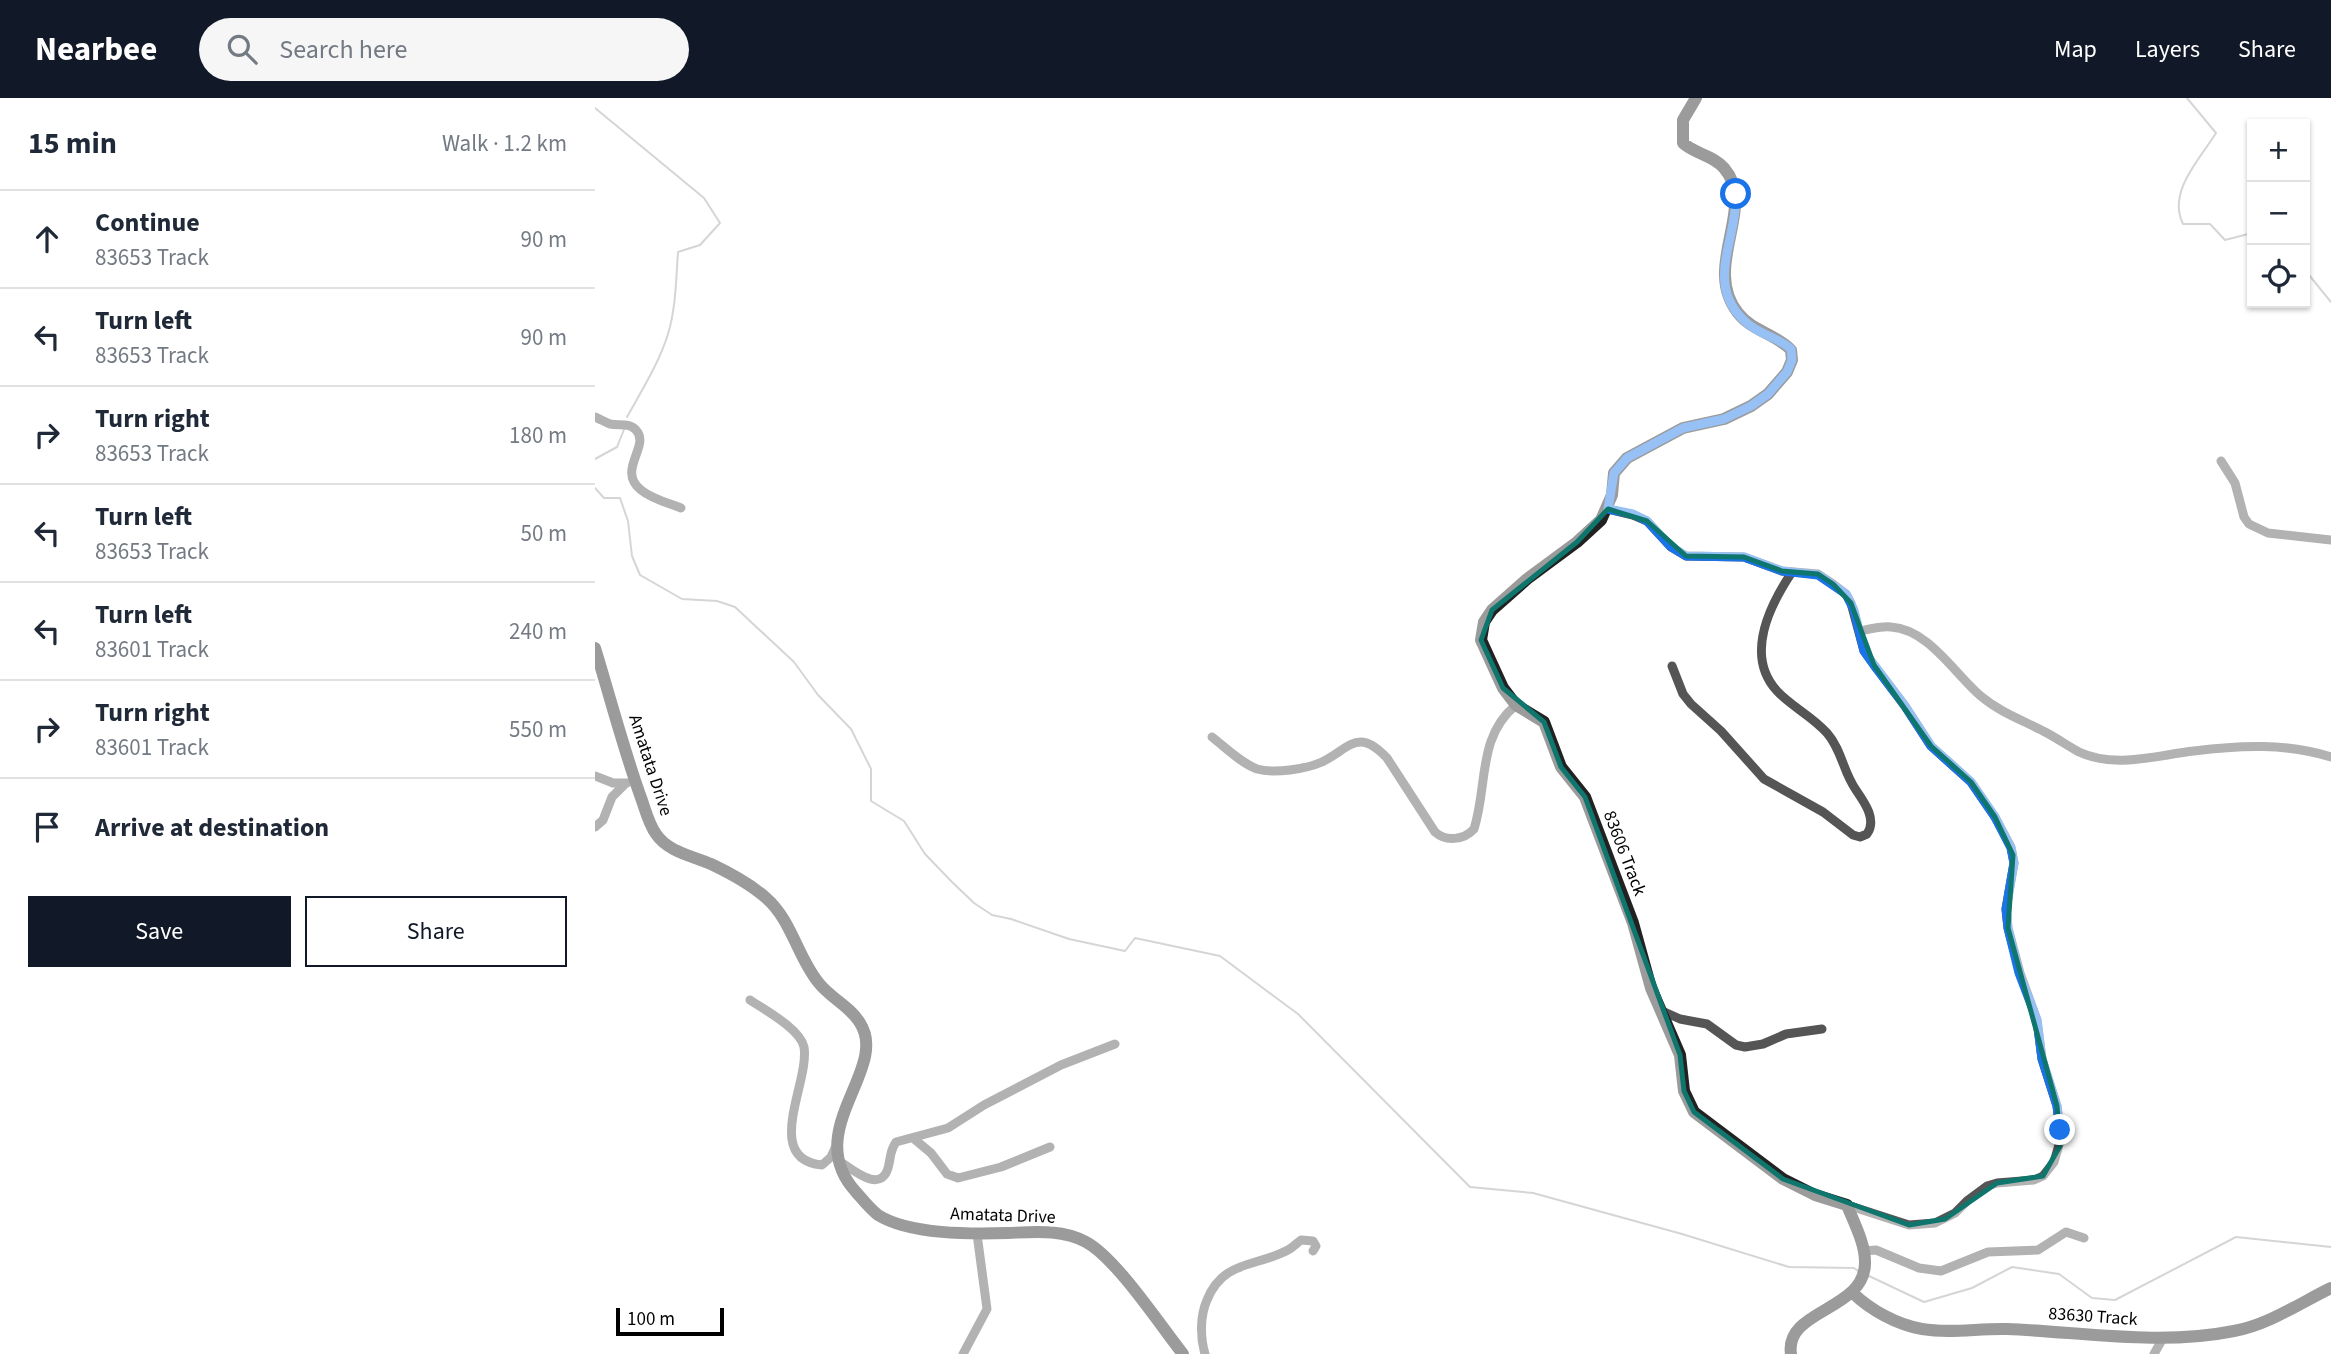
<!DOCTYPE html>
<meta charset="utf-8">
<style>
:root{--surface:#fff;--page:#f6f6f7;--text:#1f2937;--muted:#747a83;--line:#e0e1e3;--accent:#111827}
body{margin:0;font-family:"Source Sans 3",sans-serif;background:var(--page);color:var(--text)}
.controls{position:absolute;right:21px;top:21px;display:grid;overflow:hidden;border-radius:0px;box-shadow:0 2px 5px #0004}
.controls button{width:63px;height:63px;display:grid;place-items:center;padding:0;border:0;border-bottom:2px solid var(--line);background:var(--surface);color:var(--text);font:35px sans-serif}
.scale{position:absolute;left:21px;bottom:18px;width:108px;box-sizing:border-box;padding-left:7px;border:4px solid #000;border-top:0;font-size:19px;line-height:24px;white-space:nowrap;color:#000;-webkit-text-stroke:5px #fff;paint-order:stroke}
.stop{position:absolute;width:21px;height:21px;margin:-16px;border:5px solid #1a73e8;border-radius:50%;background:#fff}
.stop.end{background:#1a73e8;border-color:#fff;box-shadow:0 2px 7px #0008}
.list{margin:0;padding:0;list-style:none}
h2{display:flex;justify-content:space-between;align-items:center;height:91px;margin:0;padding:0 28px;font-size:30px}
h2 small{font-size:23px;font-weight:400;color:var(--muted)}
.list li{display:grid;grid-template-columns:46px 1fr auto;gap:21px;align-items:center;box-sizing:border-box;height:98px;padding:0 28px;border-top:2px solid var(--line)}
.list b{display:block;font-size:26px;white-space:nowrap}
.list p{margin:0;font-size:23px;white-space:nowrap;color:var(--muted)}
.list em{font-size:23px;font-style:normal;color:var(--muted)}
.actions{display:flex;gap:14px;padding:21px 28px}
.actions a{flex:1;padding:16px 0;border:2px solid var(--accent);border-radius:0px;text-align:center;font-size:24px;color:var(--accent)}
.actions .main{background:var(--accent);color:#fff}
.icon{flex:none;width:38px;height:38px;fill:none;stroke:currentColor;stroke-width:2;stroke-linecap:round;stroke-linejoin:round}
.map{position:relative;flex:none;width:1736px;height:1256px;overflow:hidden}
header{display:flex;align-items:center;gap:42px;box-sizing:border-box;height:98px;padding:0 35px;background:var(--accent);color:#fff}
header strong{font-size:33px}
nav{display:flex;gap:38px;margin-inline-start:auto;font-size:24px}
.search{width:490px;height:63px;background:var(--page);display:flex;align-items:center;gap:18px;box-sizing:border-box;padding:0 24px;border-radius:38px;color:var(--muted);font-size:26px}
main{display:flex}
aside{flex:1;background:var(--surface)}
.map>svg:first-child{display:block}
</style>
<header>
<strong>Nearbee</strong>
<div class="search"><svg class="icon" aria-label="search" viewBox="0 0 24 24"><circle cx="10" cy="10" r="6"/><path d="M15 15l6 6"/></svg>Search here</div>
<nav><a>Map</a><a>Layers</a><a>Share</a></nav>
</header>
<main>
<aside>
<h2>15 min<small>Walk · 1.2 km</small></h2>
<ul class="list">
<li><svg class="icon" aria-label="ahead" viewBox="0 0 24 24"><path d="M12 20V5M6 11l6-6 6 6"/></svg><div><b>Continue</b><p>83653 Track</p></div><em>90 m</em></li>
<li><svg class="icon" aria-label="left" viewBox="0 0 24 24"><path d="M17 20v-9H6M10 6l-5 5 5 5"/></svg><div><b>Turn left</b><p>83653 Track</p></div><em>90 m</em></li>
<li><svg class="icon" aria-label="right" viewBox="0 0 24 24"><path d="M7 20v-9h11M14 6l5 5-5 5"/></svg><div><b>Turn right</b><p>83653 Track</p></div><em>180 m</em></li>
<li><svg class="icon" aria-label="left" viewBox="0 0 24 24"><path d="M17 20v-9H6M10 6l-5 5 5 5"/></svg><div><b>Turn left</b><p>83653 Track</p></div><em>50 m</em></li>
<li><svg class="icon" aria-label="left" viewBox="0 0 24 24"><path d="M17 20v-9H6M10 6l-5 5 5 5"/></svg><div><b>Turn left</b><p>83601 Track</p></div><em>240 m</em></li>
<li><svg class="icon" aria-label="right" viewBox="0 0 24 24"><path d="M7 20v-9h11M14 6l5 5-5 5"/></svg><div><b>Turn right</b><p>83601 Track</p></div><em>550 m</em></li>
<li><svg class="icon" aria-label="arrive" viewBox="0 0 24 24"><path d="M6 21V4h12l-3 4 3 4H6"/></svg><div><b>Arrive at destination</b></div></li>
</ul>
<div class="actions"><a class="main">Save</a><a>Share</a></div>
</aside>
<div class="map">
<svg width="1736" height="1256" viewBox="0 0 1736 1256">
<rect width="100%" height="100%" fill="#fff"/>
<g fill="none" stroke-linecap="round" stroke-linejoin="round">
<path stroke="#a3a3a3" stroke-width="2" d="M1592,0L1621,35C1605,61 1572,94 1588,126H1615L1630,142L1657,135
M0,10L109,100L125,125L105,147L83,154C81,181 81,210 73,236C64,265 47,292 32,319
M1710,172L1736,204
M0,361L22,349L30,329
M0,390L9,400H25L33,423L37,458L45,477L87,501L122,503L140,509L199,564L223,597L256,631L276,671V703L309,723L330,756L357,784L379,805L397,817L416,821L474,841L530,853L540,840L625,858L703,916L875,1089L938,1095L1087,1136L1194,1169L1259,1170L1263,1173
M1274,1178L1329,1204L1377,1190L1417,1169L1464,1176L1497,1200L1520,1202L1641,1139L1736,1149"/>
<path stroke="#555" stroke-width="9" d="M0,319C5,321 10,324 15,326C24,328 34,324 41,332C56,348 21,372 46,392C57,401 73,405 86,410
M1626,363L1640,385L1649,419L1654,426L1673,435L1736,442
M1013,411L1038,417L1052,423L1076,449L1091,458L1149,459L1187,473L1223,476L1238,486L1251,496L1256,505L1269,553L1279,567L1310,608L1336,648L1376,684L1400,719L1416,749L1419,765L1411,811L1413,830L1425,875L1442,922L1447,961L1462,1008L1466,1040L1459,1064L1448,1078L1439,1082L1402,1085L1392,1088L1373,1102L1360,1115L1340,1125L1314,1127L1252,1107
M1265,533C1275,531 1286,528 1296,529C1334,531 1361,578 1387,599C1406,615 1430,623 1452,635C1463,641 1473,648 1484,654C1521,671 1562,657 1599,653C1645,647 1692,645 1736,659
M1077,568L1088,596L1096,606L1126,633L1169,681L1228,714L1258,737L1265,739L1272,736C1282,722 1270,705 1261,692C1248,674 1247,652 1232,635C1217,618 1197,609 1182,593C1149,557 1175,507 1197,474
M617,639C631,650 646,665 662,671C679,676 711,671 727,664C755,650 763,629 792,660L840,734C851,744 869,742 879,731C893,687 882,639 921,607
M0,678L18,685H32
M0,729L8,722L17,699L29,687
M155,902C170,912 205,931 209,949C215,984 167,1061 227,1067L236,1059L242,1046
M1065,912L1085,921L1112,926L1141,947L1150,949L1168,946L1191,936L1227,931
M318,1040L336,1055L352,1076L363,1080L406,1069L455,1049
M243,1062C257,1071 288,1099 294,1066C296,1057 295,1053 301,1044L353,1030L389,1007L466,967L520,946
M1269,1153L1281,1152L1324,1170L1346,1173L1393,1154L1443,1152L1471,1134L1489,1140
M368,1256L392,1211L382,1136
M610,1256C605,1239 605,1218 612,1202C628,1162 661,1169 693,1152C698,1149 702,1145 706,1142L718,1143L721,1148L718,1153
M1559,1256L1568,1240"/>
<path stroke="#222" stroke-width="12" d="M1101,0L1088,22V45C1100,56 1118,57 1129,70C1163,109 1106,168 1143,215C1157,233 1181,236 1196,252L1197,262L1192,274L1173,296L1156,308L1129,321L1088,330L1032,360L1019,375L1017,397L1006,422L982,444L932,481L897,512L889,524L886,542L908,590L921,607L949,624L966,669L990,699L1038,825L1056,890L1085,957L1089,993L1099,1014L1188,1081L1220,1097L1252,1107C1259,1125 1270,1145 1270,1164C1271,1213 1189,1211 1196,1256
M0,550C15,599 28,649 45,697C50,710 53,725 61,736C73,754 98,758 116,766C135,775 155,786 170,799C197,822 202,858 223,884C235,900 255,908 265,925C295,971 205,1033 261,1094C268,1102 275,1111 283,1117C315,1137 377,1136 413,1135C439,1134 467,1131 491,1144C521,1160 565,1227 588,1256
M1258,1195C1275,1212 1303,1227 1327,1231C1356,1236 1384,1230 1412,1231C1487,1234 1565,1248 1639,1233C1673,1227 1705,1205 1736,1190"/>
</g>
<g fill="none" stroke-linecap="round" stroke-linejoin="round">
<path stroke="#1a73e8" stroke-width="9" d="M1141,96C1143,141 1107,188 1153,226C1166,237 1184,240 1196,251L1197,262L1192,274L1173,296L1156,308L1129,321L1088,330L1032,360L1019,375L1013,411L1038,416L1052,423L1076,449L1091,458L1149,459L1187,473L1223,477L1251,496L1259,512L1269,553L1279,567L1310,608L1336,648L1376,684L1400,719L1416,750L1419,765L1411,811L1413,830L1424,875L1442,922L1447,961L1462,1008L1465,1032"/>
</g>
<path d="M0 0H1736V1256H0ZM1013,411L1052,423L1091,458L1149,459L1187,473L1223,476L1238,486L1256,505L1279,567L1336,648L1376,684L1400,719L1418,757L1413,830L1462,1008L1465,1048L1448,1078L1402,1085L1350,1121L1314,1127L1188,1081L1099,1014L1089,993L1085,957L990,699L966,669L949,624L908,590L886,542L897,512L982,444Z" fill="#fff" fill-opacity=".55" fill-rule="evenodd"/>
<path fill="none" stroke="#0f766e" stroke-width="5" stroke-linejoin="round" d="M1013,411L1052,423L1091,458L1149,459L1187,473L1223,476L1238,486L1256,505L1279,567L1336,648L1376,684L1400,719L1418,757L1413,830L1462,1008L1465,1048L1448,1078L1402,1085L1350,1121L1314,1127L1188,1081L1099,1014L1089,993L1085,957L990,699L966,669L949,624L908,590L886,542L897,512L982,444Z"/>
<g text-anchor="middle" stroke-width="7" stroke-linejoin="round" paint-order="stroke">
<g font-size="18" fill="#000" stroke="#fff">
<text transform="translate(56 667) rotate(72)" y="6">Amatata Drive</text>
<text transform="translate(1030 755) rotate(69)" y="6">83606 Track</text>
<text transform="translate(408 1117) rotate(2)" y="6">Amatata Drive</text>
<text transform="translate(1498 1218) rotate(4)" y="6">83630 Track</text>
</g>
</g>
</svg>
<div class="controls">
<button>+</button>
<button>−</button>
<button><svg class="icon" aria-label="locate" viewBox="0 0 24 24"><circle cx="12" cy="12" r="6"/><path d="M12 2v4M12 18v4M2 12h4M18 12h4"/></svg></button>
</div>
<div class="scale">100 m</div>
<div class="stop" style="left:1141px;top:96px"></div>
<div class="stop end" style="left:1465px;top:1032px"></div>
</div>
</main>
